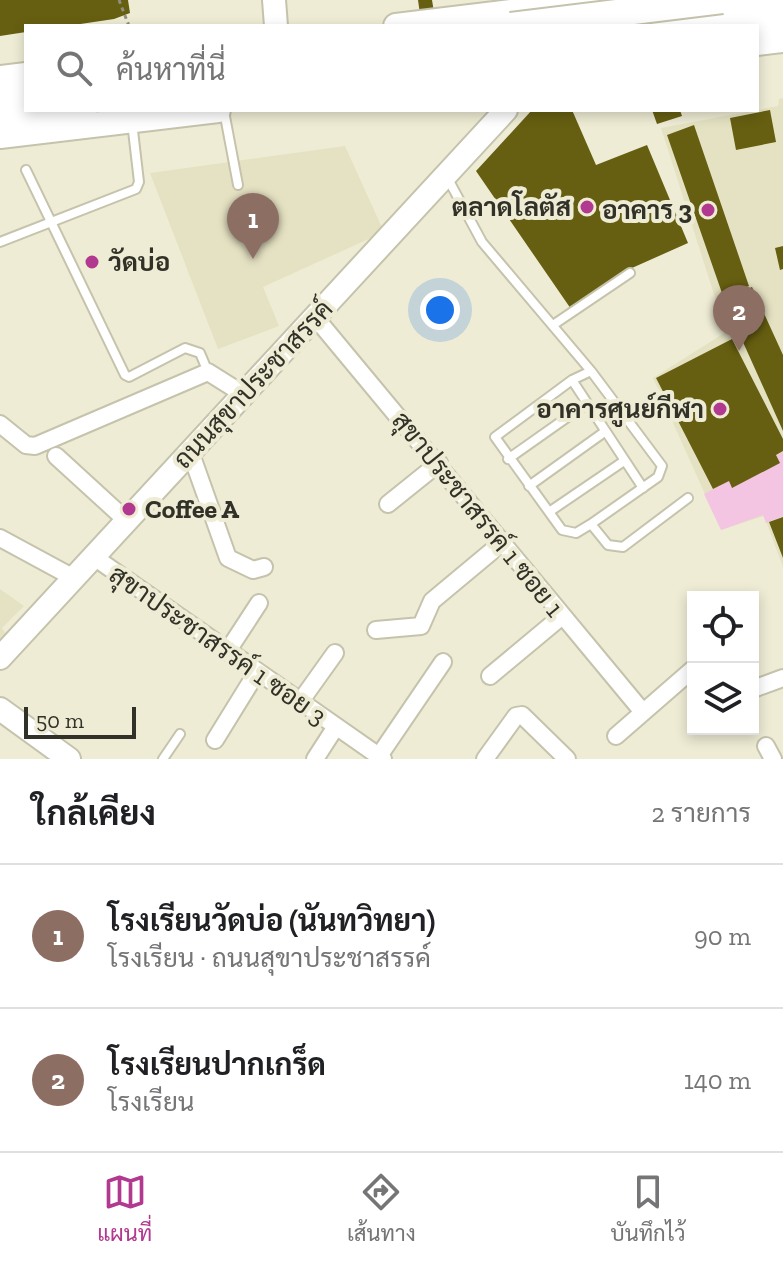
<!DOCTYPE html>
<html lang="th">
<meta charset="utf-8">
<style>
:root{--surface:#fff;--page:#f2f2f2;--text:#202124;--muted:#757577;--line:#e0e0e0;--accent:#b1398f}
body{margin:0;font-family:"Zilla Slab",Sarabun,serif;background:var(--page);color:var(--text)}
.controls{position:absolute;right:24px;bottom:24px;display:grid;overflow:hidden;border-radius:0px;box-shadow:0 4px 12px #0003}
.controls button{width:72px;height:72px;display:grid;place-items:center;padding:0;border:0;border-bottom:2px solid var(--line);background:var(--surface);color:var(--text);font:40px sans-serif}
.scale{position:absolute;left:24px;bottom:20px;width:112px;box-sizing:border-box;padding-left:8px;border:4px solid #323128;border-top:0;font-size:22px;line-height:28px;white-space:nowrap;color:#323128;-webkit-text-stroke:6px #eeecd4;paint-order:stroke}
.you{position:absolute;left:440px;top:310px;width:28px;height:28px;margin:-20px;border:6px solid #fff;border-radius:50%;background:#1a73e8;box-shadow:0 0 0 12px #1a73e833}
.badge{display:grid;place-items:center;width:52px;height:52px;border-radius:50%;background:var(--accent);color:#fff;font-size:26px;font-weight:700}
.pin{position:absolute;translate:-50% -66px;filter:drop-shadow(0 2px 4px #0008)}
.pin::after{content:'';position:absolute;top:42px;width:28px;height:24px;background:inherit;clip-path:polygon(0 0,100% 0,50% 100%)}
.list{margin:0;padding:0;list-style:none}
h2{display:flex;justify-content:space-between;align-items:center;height:104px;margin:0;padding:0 32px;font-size:34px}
h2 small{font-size:26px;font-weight:400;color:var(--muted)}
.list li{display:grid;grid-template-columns:52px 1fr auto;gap:24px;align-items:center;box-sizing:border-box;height:144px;padding:0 32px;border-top:2px solid var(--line)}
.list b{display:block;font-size:30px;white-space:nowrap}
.list p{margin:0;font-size:26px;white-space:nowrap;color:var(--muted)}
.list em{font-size:26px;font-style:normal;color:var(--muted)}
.icon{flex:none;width:44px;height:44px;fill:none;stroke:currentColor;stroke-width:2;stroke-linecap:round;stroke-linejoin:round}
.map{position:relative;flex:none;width:783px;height:759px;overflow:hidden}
.search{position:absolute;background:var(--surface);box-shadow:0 4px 12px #0003;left:24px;right:24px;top:24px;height:88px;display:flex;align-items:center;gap:20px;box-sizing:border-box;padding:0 28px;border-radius:0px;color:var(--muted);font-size:30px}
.sheet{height:392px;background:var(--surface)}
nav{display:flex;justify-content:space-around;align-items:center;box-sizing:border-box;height:112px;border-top:2px solid var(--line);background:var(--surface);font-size:22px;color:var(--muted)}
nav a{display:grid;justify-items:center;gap:4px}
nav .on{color:var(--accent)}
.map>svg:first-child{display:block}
</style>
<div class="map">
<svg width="783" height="759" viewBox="0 0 783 759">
<rect width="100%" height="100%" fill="#eeecd4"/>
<path fill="#e5e2c3" d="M783,98V567L764,516L721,530L653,378L726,332L661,128L778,106L779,99Z
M345,146L384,232L263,287L279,326L218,349L150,173Z
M0,589L24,606L2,628L11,640L0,650Z"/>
<path fill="#f3c5e2" d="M783,452V516L766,523L763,515L721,530L704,494Z"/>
<path fill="#665f11" d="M0,0H128L130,13L114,19L67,26H26V32L0,36Z
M418,0H432L434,12L420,14Z
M532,110H572L596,165L647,145L688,243L623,272L571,309L476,171Z
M652,110H680L682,116L657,124Z
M770,110L776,142L736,150L730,118Z
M694,125L749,286L723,296L667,135Z
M783,246V269L780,270L775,248Z
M752,287L783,355V431L724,300Z
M732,339L783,439V451L776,455L780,463L732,488L729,481L713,489L656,378Z
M783,517V558L769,522Z"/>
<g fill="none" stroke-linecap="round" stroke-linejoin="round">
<defs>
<path id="service" d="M224,111L238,185
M26,170L125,375L129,377L185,348L200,353L208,372
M448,179L482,242L591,371L572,380L643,488
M0,242L136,189L139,182L132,122
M553,325L630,273
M591,371L662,466L658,477L591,524
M572,380L495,437L562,530L576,533L591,524L608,545L623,547L688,498
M508,459L586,404
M529,486L603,433
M549,512L624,461
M163,759L180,734"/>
<path id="minor" d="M315,317L642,711
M0,424L26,445L35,446L208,372L243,394
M190,451L228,558L253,570L264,567
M56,456L126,520
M388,504L439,463
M0,538L74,578
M94,557L383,759
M376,630L421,626L432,601L504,541
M227,652L259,603
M490,676L562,616
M753,689L783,678
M300,702L335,653
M616,736L693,669
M215,740L257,672
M766,746L773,759
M379,756L443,662
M315,759L335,728
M485,759L516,716L522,715L567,759"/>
<path id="tertiary" d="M274,0L276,26
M0,658L506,110
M0,709L69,759"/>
<path id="secondary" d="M396,26L609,0
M757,43L783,40
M0,78L26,75
M0,136L218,110"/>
<path id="primary" d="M635,23L783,7
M757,30L783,27
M0,94L26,91
M0,120L84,110"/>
</defs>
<use href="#service" stroke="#c5c3ac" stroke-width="12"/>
<use href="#minor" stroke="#c5c3ac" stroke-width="20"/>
<use href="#tertiary" stroke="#c5c3ac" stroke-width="26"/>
<use href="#secondary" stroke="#c5c3ac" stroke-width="28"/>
<use href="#primary" stroke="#c5c3ac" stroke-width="30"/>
<path stroke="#908f7e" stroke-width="3" stroke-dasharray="4 4" stroke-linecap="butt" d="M119,0L129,26"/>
<use href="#service" stroke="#fff" stroke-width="8"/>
<use href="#minor" stroke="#fff" stroke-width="16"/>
<use href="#tertiary" stroke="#fff" stroke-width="22"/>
<use href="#secondary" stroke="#fff" stroke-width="24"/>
<use href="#primary" stroke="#fff" stroke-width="26"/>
<defs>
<path id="primary-bridge" d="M511,26L722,0"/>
</defs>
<use href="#primary-bridge" stroke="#c5c3ac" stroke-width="30" stroke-linecap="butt"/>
<use href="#primary-bridge" stroke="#fff" stroke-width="26"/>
</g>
<g fill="#b1398f" stroke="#eeecd4" stroke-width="3">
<circle cx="587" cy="207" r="8"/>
<circle cx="708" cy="210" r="8"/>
<circle cx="92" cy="262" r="8"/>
<circle cx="720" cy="409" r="8"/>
<circle cx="129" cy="509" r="8"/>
</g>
<g text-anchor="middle" stroke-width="8" stroke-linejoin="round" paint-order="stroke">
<g font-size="26" font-weight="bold" fill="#323128" stroke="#eeecd4" text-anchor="end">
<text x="571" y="216">ตลาดโลตัส</text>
<text x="692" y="219">อาคาร 3</text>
<text x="108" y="271" text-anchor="start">วัดบ่อ</text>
<text x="704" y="418">อาคารศูนย์กีฬา</text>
<text x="145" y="518" text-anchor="start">Coffee A</text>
</g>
<g font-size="26" fill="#323128" stroke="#eeecd4">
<text transform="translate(253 384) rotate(-47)" y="9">ถนนสุขาประชาสรรค์</text>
<text transform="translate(478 514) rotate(51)" y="9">สุขาประชาสรรค์ 1 ซอย 1</text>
<text transform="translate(218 645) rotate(35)" y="9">สุขาประชาสรรค์ 1 ซอย 3</text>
</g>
</g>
</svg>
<div class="controls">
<button><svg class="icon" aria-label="locate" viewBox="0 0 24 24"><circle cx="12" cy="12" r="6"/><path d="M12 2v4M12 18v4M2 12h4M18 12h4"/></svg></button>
<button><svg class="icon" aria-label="layers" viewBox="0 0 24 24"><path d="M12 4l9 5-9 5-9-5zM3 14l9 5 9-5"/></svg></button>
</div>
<div class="scale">50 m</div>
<div class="you"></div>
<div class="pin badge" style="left:253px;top:259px;background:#8d6e63">1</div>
<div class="pin badge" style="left:739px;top:351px;background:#8d6e63">2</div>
<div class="search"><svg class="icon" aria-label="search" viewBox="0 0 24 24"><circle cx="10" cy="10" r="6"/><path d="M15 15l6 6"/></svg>ค้นหาที่นี่</div>
</div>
<section class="sheet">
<h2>ใกล้เคียง<small>2 รายการ</small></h2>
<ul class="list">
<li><span class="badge" style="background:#8d6e63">1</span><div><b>โรงเรียนวัดบ่อ (นันทวิทยา)</b><p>โรงเรียน · ถนนสุขาประชาสรรค์</p></div><em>90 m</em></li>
<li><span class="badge" style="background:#8d6e63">2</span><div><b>โรงเรียนปากเกร็ด</b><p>โรงเรียน</p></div><em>140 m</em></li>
</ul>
</section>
<nav>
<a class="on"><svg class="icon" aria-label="map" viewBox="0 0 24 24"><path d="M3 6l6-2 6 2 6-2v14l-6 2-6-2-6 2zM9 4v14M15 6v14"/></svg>แผนที่</a>
<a><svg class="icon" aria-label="directions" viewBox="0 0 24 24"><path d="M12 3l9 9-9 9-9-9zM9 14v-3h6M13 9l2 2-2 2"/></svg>เส้นทาง</a>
<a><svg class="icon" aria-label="saved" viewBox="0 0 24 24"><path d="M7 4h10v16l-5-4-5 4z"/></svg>บันทึกไว้</a>
</nav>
